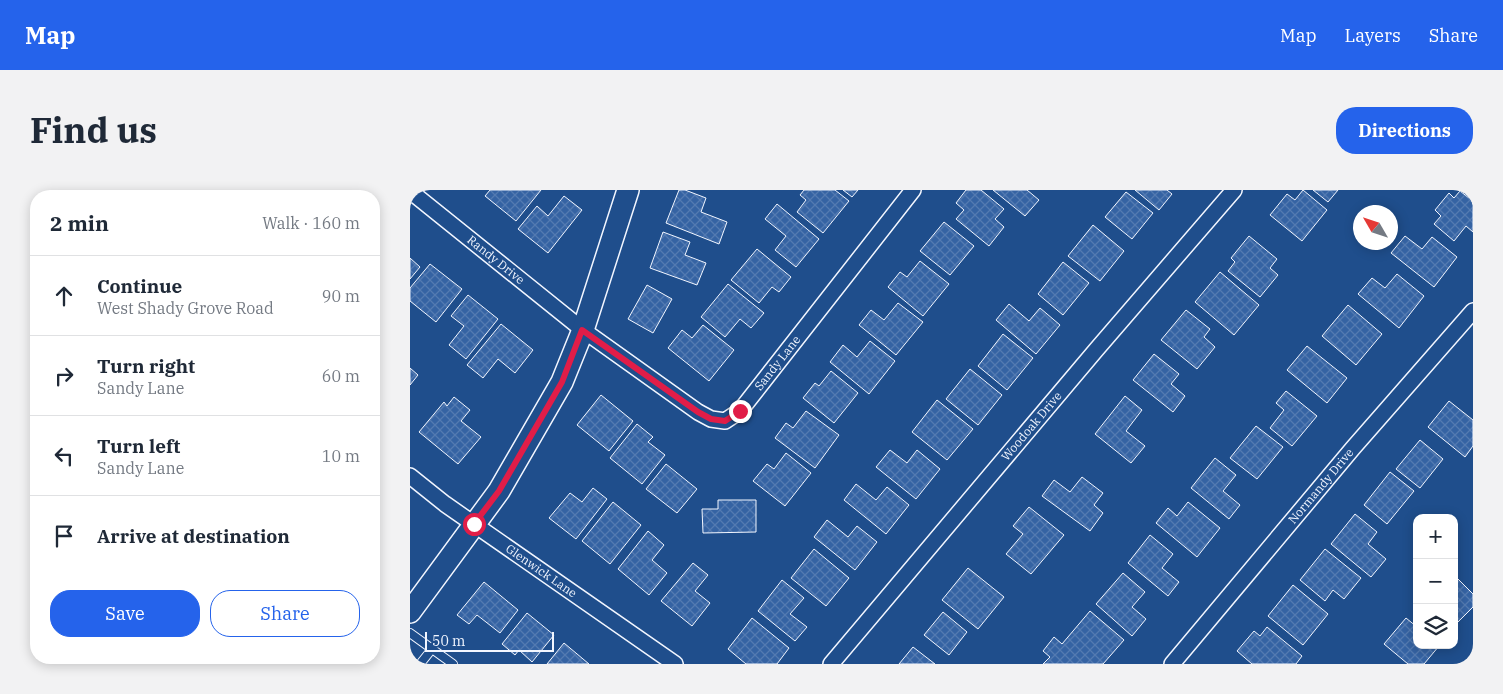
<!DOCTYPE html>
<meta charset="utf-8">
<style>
:root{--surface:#fff;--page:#f2f2f3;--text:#1f2937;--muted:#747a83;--line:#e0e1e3;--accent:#2563eb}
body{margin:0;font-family:"IBM Plex Serif",serif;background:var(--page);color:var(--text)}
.controls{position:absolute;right:15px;bottom:15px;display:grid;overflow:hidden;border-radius:10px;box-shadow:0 2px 12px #0003}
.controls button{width:45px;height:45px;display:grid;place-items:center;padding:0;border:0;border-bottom:1px solid var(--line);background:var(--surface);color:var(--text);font:25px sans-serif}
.compass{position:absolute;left:943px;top:15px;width:45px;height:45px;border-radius:50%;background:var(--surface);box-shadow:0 2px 12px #0003;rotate:309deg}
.scale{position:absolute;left:15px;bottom:12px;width:129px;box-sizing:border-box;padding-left:5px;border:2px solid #f2f6ff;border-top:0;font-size:14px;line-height:18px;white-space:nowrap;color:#f2f6ff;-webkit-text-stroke:4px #1f4e8c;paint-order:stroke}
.stop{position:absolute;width:15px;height:15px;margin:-11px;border:4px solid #e11d48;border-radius:50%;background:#fff}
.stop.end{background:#e11d48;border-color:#fff;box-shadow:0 1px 5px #0008}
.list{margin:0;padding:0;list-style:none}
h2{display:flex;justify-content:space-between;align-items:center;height:65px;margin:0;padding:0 20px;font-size:21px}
h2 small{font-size:16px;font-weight:400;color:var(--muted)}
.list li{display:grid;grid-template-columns:32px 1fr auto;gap:15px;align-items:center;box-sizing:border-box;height:80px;padding:0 20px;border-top:1px solid var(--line)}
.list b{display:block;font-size:19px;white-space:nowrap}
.list p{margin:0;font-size:16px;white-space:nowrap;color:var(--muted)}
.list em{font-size:16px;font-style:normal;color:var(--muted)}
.actions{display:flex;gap:10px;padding:15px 20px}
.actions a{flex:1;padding:11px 0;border:1px solid var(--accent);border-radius:20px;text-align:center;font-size:18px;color:var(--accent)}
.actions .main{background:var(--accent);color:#fff}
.icon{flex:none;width:28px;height:28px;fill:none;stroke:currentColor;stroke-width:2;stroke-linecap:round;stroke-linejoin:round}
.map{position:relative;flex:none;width:1063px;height:474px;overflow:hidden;border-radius:20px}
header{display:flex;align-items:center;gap:30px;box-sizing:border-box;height:70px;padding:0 25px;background:var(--accent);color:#fff}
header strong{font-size:24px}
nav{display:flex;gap:28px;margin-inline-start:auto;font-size:18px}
.intro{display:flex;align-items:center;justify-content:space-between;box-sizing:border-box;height:120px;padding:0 30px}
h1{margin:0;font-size:35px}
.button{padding:12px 22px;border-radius:20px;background:var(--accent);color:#fff;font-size:18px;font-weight:700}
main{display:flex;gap:30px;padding:0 30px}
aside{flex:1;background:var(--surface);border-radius:20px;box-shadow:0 2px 12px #0003}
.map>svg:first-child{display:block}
</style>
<header>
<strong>Map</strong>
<nav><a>Map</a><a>Layers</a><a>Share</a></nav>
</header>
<div class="intro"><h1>Find us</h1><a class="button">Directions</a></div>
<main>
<aside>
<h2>2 min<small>Walk · 160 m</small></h2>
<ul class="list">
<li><svg class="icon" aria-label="ahead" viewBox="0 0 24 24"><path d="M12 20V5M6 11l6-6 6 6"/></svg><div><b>Continue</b><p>West Shady Grove Road</p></div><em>90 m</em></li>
<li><svg class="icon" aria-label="right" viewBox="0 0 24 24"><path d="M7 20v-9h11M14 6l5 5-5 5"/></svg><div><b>Turn right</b><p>Sandy Lane</p></div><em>60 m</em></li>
<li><svg class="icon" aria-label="left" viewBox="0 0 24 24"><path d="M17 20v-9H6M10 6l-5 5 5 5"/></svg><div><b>Turn left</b><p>Sandy Lane</p></div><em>10 m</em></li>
<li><svg class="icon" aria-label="arrive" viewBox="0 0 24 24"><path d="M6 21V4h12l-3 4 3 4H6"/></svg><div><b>Arrive at destination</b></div></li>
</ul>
<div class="actions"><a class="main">Save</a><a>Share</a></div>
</aside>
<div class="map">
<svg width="1063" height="474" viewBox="0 0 1063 474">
<defs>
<pattern id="building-cross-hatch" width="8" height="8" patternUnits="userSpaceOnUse" patternTransform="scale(1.25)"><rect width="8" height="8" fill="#3563a3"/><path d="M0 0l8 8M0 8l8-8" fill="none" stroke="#537ab1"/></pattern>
</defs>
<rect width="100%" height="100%" fill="#1f4e8c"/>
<path fill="url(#building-cross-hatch)" stroke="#f2f6ff" d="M80,0H131L106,31L75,6Z
M269,0H275L296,8L291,22L317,32L309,54L256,33Z
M394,0H425L439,11L413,43L387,22L396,10L390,5Z
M433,0H448L442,7Z
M556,0H571L594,19L585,29L594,37L579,56L546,29L554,20L546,13Z
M583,0H617L629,10L615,26Z
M725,0H757L762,4L749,20Z
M893,0L917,20L892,51L860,25L877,4L885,10Z
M903,0H928L918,12Z
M1050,1L1063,11V42L1056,36L1044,51L1024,34L1031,26L1025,20L1039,3L1044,8Z
M716,2L743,23L722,49L695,27Z
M154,6L172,20L138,63L108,39L127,16L138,26Z
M367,14L409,49L386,77L365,60L376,46L355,29Z
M534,32L564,56L540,85L510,61Z
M683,35L714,61L690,91L658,66Z
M253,42L280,52L275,65L296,73L287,95L240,78Z
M839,46L867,69L860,78L868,85L850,107L818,81L825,72L821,68Z
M995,46L1012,59L1022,47L1047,67L1024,97L981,63Z
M347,59L381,87L369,102L362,97L349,113L321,90Z
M0,68L10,77L0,89Z
M510,71L539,94L513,126L478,97L490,82L497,87Z
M653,72L679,93L653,125L628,104Z
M20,74L52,99L26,132L0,111V98Z
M810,82L849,115L824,145L785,112Z
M987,84L1014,106L989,138L948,104L962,88L975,98Z
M318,94L354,123L341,138L330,129L315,147L291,127Z
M237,95L262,109L243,143L218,129Z
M58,105L88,129L56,169L39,155L54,136L41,126Z
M488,113L513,132L486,165L449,135L461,120L474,130Z
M599,114L619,131L630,118L650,135L626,164L586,130Z
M938,115L972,144L946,175L912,146Z
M776,120L800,139L794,147L805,157L787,179L751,150Z
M91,134L123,160L105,183L88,169L73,188L57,175Z
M293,135L324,160L299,191L258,158L272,140L282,148Z
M593,144L623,168L597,200L568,176Z
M460,151L485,171L459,204L420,172L433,155L447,167Z
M897,156L937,188L917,213L877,180Z
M744,164L769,184L761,194L775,206L763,222L723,190Z
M0,178L8,185L0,195Z
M560,179L592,205L568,235L536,209Z
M421,181L448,203L424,233L393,208L405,193L409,196Z
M876,201L907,226L882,256L860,238L874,220L866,213Z
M191,205L223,231L199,261L167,235Z
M715,206L732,220L716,241L735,256L721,273L685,244Z
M44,207L60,220L51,231L71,247L48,274L9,242L34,212L37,216Z
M527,210L563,239L537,270L502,242Z
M1039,211L1063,230V256L1055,267L1018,237Z
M396,221L429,245L405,278L365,248L376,233L383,238Z
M227,234L243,247L238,252L255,265L232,294L200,268Z
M846,236L873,257L847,289L820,268Z
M1010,250L1033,269L1010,298L986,279Z
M480,260L497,273L507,260L530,279L506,309L466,277Z
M376,263L401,283L375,316L343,291L357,274L364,279Z
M805,268L826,285L813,301L830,315L819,329L781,298Z
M256,274L287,299L267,323L236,299Z
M980,282L1004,301L977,334L954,315Z
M672,287L693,303L684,315L693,323L680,341L632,306L644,290L660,302Z
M446,294L466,310L477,297L499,315L476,344L434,310Z
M183,298L197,309L166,349L139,328L160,303L172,312Z
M308,310H346V342L293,343L292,319H308Z
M203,312L231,335L200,374L172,351Z
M778,312L810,338L787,367L746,333L758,318L767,326Z
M619,317L654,345L621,384L596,364L613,344L603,336Z
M945,324L967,342L958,354L976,369L961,387L921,354Z
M417,330L438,347L447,336L467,352L445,380L404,347Z
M238,341L254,355L242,370L257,383L239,405L208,379Z
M740,345L763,364L752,378L769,392L758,406L718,373Z
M404,359L439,388L416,416L381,388Z
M915,359L951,388L934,409L923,400L915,411L890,390Z
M283,373L298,385L285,401L300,413L282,436L251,411Z
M558,378L594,407L568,439L532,410Z
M713,383L735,402L722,417L736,429L722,446L686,414Z
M1048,389L1063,404V417L1044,436V393Z
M372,390L394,408L380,424L397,437L385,451L348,421Z
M74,392L108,420L90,443L67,425L59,434L47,425Z
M883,395L918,424L893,455L858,426Z
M680,421L714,450L693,474H633L640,467L633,461L644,447L652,454Z
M533,422L557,442L539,465L514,445Z
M117,423L144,445L122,472L109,460L105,465L92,454Z
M342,428L379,458L367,474H336L318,459Z
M996,428L1007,437V455L1029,456L1014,474H998L974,454Z
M857,437L892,466L886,474H842L827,461L844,441L850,446Z
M154,453L179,474H137Z
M503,457L525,474H489Z"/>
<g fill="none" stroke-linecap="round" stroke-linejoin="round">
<defs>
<path id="service" d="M0,443L43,474
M10,474L22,459"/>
<g id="minor">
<path id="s1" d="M0,1L173,140L288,222L301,229L315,231L330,221L503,0"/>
<path id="s2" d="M0,286L35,314L265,474"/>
<path id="s3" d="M421,474L686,160L824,0"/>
<path id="s4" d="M762,474L943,258L1063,121"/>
</g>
<path id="secondary" d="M0,422L89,301L152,192L173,140L218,0"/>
</defs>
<use href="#service" stroke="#f2f6ff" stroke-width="10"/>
<use href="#minor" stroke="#f2f6ff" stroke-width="18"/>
<use href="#secondary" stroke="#f2f6ff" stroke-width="24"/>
<use href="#service" stroke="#1f4e8c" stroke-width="8"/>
<use href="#minor" stroke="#1f4e8c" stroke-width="15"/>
<use href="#secondary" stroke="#1f4e8c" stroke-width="21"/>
</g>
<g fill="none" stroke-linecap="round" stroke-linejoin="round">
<path stroke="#e11d48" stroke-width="6" d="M64,334L89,301L152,192L172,140L288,222L301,229L315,231L330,221"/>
</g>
<g text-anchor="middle" stroke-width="4" stroke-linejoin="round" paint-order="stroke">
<g font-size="12" fill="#f2f6ff" stroke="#1f4e8c">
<text dy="4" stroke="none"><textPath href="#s1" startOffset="110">Randy Drive</textPath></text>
<text dy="4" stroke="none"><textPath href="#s1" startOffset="471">Sandy Lane</textPath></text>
<text dy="4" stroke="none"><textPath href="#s3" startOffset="311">Woodoak Drive</textPath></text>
<text dy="4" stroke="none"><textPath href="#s4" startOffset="232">Normandy Drive</textPath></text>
<text dy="4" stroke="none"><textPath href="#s2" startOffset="162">Glenwick Lane</textPath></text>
</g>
</g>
</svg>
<div class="controls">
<button>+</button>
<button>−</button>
<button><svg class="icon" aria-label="layers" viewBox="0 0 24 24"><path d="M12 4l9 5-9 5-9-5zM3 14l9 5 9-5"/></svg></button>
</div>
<svg class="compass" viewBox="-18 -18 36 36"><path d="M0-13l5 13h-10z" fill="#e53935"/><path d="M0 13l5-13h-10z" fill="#747a83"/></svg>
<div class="scale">50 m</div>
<div class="stop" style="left:64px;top:334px"></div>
<div class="stop end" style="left:330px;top:221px"></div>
</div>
</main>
